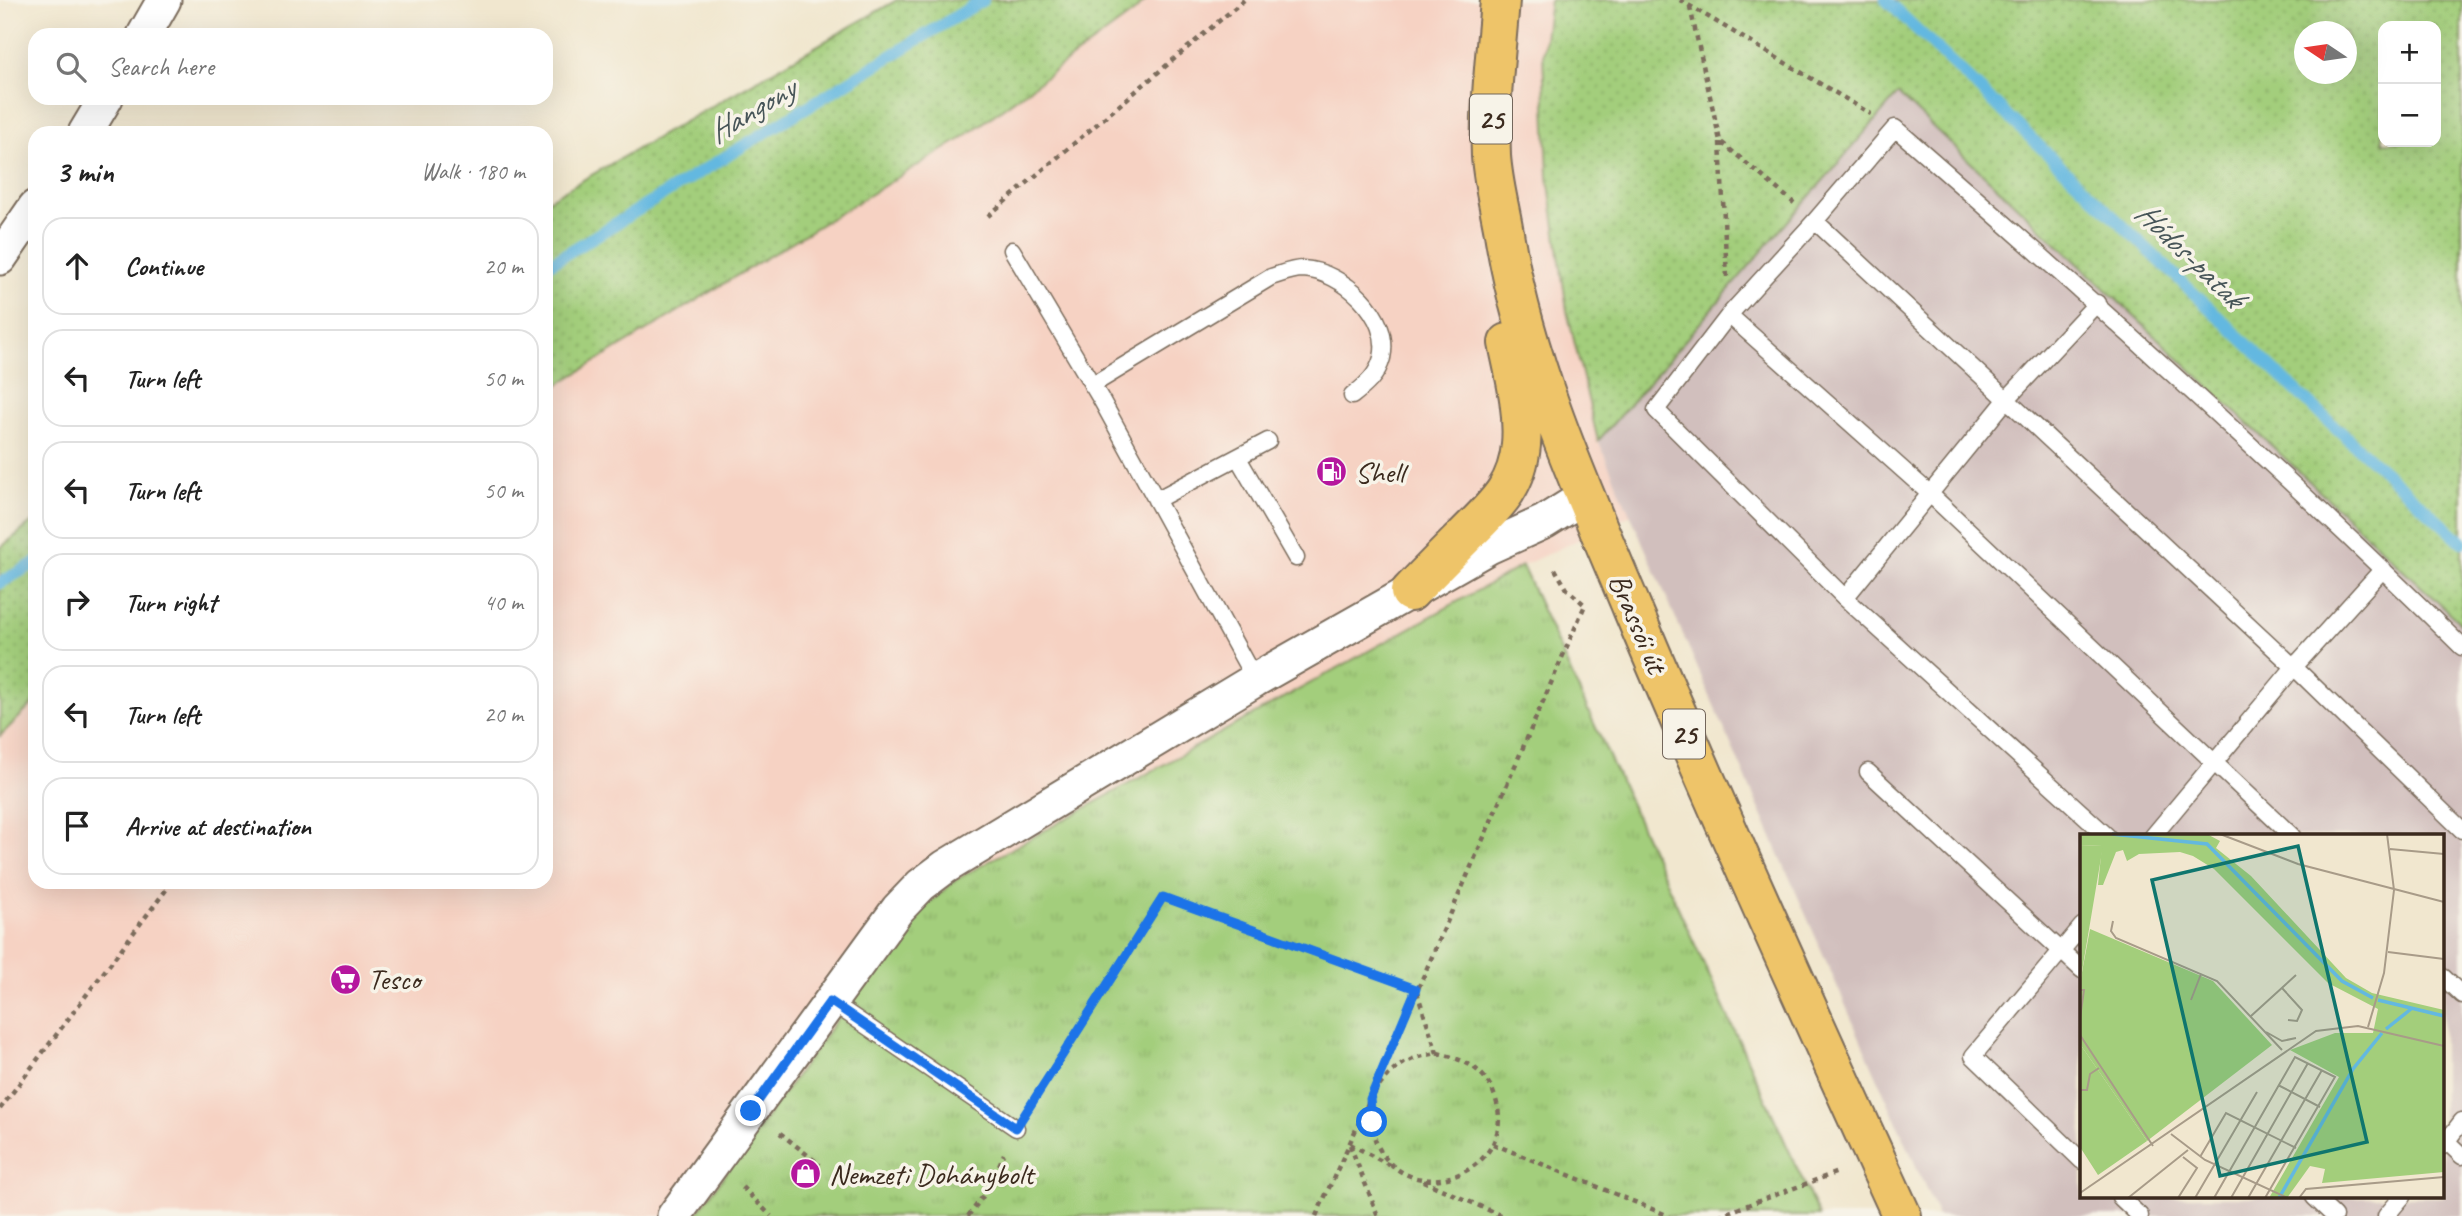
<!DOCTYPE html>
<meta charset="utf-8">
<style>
:root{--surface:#fff;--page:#f2f2f2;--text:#222;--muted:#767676;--line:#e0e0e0}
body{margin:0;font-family:Caveat,sans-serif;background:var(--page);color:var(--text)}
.controls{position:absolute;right:21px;top:21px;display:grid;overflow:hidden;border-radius:14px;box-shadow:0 7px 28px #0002}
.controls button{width:63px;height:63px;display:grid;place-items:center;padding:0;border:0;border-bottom:2px solid var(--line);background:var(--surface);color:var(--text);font:35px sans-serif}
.compass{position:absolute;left:2294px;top:21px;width:63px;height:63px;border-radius:50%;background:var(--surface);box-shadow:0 7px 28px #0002;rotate:283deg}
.stop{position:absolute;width:21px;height:21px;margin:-16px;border:5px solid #1a73e8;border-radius:50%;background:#fff}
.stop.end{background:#1a73e8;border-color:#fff;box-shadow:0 2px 7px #0008}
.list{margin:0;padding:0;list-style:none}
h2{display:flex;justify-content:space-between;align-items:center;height:91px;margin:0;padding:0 28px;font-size:30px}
h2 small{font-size:23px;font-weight:400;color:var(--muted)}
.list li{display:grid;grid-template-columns:46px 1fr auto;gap:21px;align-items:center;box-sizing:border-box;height:98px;margin:0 14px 14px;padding:0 14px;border:2px solid var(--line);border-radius:21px}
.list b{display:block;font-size:26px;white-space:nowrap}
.list em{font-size:23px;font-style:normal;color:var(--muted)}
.icon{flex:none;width:38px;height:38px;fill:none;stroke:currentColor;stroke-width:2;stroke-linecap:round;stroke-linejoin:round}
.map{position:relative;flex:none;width:2462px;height:1216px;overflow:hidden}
.search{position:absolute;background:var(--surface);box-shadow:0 7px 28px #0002;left:28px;top:28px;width:525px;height:77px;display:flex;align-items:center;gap:18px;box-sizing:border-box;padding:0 24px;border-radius:21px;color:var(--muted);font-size:26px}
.panel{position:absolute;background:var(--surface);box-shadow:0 7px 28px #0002;left:28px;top:126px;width:525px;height:763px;border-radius:21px}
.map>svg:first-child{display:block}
</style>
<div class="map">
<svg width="2462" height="1216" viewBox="0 0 2462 1216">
<defs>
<pattern id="grass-dots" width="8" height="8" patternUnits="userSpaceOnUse" patternTransform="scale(1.75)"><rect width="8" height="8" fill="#a3ce7b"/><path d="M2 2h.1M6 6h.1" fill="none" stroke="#8db16a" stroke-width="1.8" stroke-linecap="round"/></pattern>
<pattern id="park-tufts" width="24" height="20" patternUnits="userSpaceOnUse" patternTransform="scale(1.75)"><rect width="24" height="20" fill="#a3ce7b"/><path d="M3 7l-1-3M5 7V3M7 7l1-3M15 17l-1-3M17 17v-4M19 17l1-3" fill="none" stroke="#8db16a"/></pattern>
</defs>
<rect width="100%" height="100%" fill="#f7f3e8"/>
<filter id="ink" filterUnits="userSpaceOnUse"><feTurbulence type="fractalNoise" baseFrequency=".0143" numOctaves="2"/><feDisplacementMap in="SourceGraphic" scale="14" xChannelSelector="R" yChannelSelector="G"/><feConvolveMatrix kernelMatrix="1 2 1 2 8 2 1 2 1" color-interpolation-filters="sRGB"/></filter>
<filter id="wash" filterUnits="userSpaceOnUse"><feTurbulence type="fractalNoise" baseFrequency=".00686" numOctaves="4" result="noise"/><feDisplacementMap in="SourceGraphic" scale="28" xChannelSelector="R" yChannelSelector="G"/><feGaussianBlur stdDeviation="1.57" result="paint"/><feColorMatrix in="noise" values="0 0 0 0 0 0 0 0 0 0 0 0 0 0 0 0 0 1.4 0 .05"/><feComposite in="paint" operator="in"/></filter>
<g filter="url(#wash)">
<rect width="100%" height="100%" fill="#f1e7cf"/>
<path fill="#f6d2c3" d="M1146,0H1550L1543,54L1548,177L1567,311L1598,441L1631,515L1522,566L957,879L907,922L695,1216H0V736L35,702V882H546V392L961,139L1133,13Z"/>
<path fill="#d1bfbd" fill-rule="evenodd" d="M1898,94L2462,625V1216H1938L1598,441ZM2082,836H2443V1197H2082Z"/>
<path fill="url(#grass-dots)" stroke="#6f7c4c" stroke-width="2" fill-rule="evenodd" d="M897,0H1146L1133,13L961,139L546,392V201Z
M1550,0H2462V625L1898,94L1598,441L1567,311L1548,177L1543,54ZM2436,26V142H2383V26ZM2304,32H2346V74H2304Z
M35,520V702L0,736V548Z"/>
<path fill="url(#park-tufts)" stroke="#6f7c4c" stroke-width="2" d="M1522,566L1819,1216H695L907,922L957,879Z"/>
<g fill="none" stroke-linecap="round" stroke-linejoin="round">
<path stroke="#63b8e0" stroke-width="12" d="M1886,0L2311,405L2462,542
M546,266L983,0
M0,583L35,563"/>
</g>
</g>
<g filter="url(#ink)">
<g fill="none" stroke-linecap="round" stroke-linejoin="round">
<defs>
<path id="service" d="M1815,221L2294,667L2462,830
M1012,250L1102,401L1255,680
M1729,315L1929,493L2292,836
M1092,385L1271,277C1281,274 1292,269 1303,269C1342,271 1392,316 1382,358C1377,376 1366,385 1352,396
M1238,458L1296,558
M1156,500L1268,441
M1845,598L2007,399L2097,303
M1868,772L2082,970
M2107,836L1845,598L1656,410L1729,315L1815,221L1895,128C2089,296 2280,467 2462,647
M2153,836L2294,667L2383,569
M2082,926L1973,1056L2082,1161
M2443,977L2462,995
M830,1001L1016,1128
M2443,1138L2462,1156
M2443,1146L2462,1121
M2120,1197L2140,1216
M2314,1197L2334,1216
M2386,1216L2402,1197"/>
<path id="minor" d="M144,35L164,0
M85,133L106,98
M0,258L35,207
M674,1216L898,909L921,885L945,867L1255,680L1489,547L1544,522L1584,497"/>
<path id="primary" d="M1500,0C1496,52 1489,104 1491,156C1493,185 1501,212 1505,239C1527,369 1582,489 1632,608C1718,813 1810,1014 1902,1216
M1410,592C1427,574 1445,556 1463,538C1492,508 1517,490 1521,445C1524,411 1515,376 1508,343"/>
</defs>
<use href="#service" stroke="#7b6c5c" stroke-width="19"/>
<use href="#minor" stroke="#7b6c5c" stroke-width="37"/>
<use href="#primary" stroke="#7b6c5c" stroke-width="42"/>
<path stroke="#7b6c5c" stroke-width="4.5" stroke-dasharray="5 5" stroke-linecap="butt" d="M1680,0L1871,114
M1690,7L1720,141L1794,203
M1720,142L1727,277
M988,216L1244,0
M1555,569L1567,589L1586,606
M1437,1053C1463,1059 1484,1068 1494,1094C1524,1171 1407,1216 1376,1142C1371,1129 1371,1113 1370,1099C1390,1070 1401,1059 1437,1053Z
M1030,1106L1163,897L1416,989L1437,1053
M0,1109L172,882
M780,1133L820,1165
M1350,1144L1393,1167
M1493,1144L1669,1216
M1350,1145L1378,1216
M1423,1181L1502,1216
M742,1187L771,1216
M968,1216L988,1190L1004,1154
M1316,1216L1370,1099L1585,605
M1718,1216L1838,1172"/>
<use href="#service" stroke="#fff" stroke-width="16"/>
<use href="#minor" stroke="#fff" stroke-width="33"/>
<use href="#primary" stroke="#eec469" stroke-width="38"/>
</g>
</g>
<g fill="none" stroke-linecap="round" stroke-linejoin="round" filter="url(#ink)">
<path stroke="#1a73e8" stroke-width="9" d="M751,1111L830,1001L1016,1128L1163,897L1416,989L1370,1099L1372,1122"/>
</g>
<defs>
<symbol id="fuel-disc" viewBox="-11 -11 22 22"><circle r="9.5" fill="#b5179e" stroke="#f7f3e8"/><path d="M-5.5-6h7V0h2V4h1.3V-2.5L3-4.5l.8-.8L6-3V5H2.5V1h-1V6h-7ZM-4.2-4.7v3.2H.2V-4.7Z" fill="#fff"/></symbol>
<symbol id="supermarket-disc" viewBox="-11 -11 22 22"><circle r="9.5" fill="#b5179e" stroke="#f7f3e8"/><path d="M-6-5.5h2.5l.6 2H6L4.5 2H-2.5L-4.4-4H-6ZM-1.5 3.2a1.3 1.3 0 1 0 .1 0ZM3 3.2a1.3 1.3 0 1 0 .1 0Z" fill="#fff"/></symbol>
<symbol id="shop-disc" viewBox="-11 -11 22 22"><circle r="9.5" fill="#b5179e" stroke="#f7f3e8"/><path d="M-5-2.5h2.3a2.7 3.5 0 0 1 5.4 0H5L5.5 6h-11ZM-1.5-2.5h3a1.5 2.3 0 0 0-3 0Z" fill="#fff"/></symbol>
</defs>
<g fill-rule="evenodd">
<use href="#fuel-disc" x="1314" y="454" width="35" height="35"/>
<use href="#supermarket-disc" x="328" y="962" width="35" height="35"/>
<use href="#shop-disc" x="788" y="1156" width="35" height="35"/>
</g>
<g text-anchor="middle" stroke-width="7" stroke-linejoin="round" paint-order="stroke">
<g fill="#f7f3e8" stroke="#73665b" stroke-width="2">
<rect x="1470" y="94.5" width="42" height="49" rx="5"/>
<rect x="1663" y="709.5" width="42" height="49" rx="5"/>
</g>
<g font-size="28" font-weight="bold" fill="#3b2a1e">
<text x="1491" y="129">25</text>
<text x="1684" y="744">25</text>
</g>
<g font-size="30" fill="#3b2a1e" stroke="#f7f3e8" text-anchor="start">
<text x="1355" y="482">Shell</text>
<text x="368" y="989">Tesco</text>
<text x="829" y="1184">Nemzeti Dohánybolt</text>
</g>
<g font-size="30" fill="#3b2a1e" stroke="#f7f3e8">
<text transform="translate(1638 623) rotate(67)" y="10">Brassói út</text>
</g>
<g font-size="32" font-style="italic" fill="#475558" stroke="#f7f3e8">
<text transform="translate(751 110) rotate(-31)" y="11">Hangony</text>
<text transform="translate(2190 254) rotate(44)" y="11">Hódos-patak</text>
</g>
</g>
<g transform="translate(2080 834)">
<rect width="364" height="364" fill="#f1e7cf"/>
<path d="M0,0H127L140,7L136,14L171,42L266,144L292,159L364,176V338L242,349L245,335L230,332L207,364H189L259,243L210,216L255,199H293L298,175L248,149L134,35L113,22L100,18L59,20L47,27L43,16L36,18L23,51H18L22,12L0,11Z" fill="#a3ce7b"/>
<path d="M10,95L133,147L192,211L67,307L0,210V149Z" fill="#a3ce7b"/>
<path d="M0,11L23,12L0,149ZM0,210L67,307L18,341L0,313Z" fill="#a3ce7b"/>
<path fill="none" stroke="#63b8e0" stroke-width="3.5" d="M32,0L127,10L262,147L293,164M298,166L364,182M306,195L331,175M199,364L273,235L302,199"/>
<path fill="none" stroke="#a89b88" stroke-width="2" d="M140,0L218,30L364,68M310,15L364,20M33,87L31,97L36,104L137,147L202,216M308,118L364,125M202,154L222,176L217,187L208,186M0,156H4L0,184M111,166L121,140M171,182L216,141M288,193L304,139L314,56L307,0M186,198L202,207L216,204M0,201L73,312M198,251L240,273M0,256H7L10,240L19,234M91,300L125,326L208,364M120,323L146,279L216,314M0,359L236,197L278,192L364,212M48,364L108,316M98,364L117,334L103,323M115,364L177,258M134,364L215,223L255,243L185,364M151,364L228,229M168,364L242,236M219,364L226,355L364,343"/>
<path fill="#0f766e" fill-opacity="0.15" stroke="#0f766e" stroke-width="3.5" d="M218,12L287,308L140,342L72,46Z"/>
<rect width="364" height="364" fill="none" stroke="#3b2a1e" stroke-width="3.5"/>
</g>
</svg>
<div class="controls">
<button>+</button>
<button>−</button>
</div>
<svg class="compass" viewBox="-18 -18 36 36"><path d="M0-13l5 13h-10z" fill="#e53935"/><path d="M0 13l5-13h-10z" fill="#767676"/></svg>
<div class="stop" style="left:1372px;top:1122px"></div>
<div class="stop end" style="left:751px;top:1111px"></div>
<div class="search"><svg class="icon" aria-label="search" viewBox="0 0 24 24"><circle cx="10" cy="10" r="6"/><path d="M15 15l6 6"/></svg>Search here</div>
<section class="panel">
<h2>3 min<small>Walk · 180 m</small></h2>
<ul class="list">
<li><svg class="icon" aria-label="ahead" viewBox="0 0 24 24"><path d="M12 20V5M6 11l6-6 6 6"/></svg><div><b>Continue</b></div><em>20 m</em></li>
<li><svg class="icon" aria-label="left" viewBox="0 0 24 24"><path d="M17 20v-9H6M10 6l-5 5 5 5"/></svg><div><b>Turn left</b></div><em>50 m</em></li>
<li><svg class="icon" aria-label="left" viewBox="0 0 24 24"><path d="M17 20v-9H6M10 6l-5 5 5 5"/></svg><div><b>Turn left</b></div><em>50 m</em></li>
<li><svg class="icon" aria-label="right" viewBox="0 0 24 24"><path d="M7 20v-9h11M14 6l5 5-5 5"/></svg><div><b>Turn right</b></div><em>40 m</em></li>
<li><svg class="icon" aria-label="left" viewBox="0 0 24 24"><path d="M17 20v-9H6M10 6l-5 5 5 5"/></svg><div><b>Turn left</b></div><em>20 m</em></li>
<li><svg class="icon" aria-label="arrive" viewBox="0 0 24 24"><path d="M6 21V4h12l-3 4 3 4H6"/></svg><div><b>Arrive at destination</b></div></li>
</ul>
</section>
</div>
